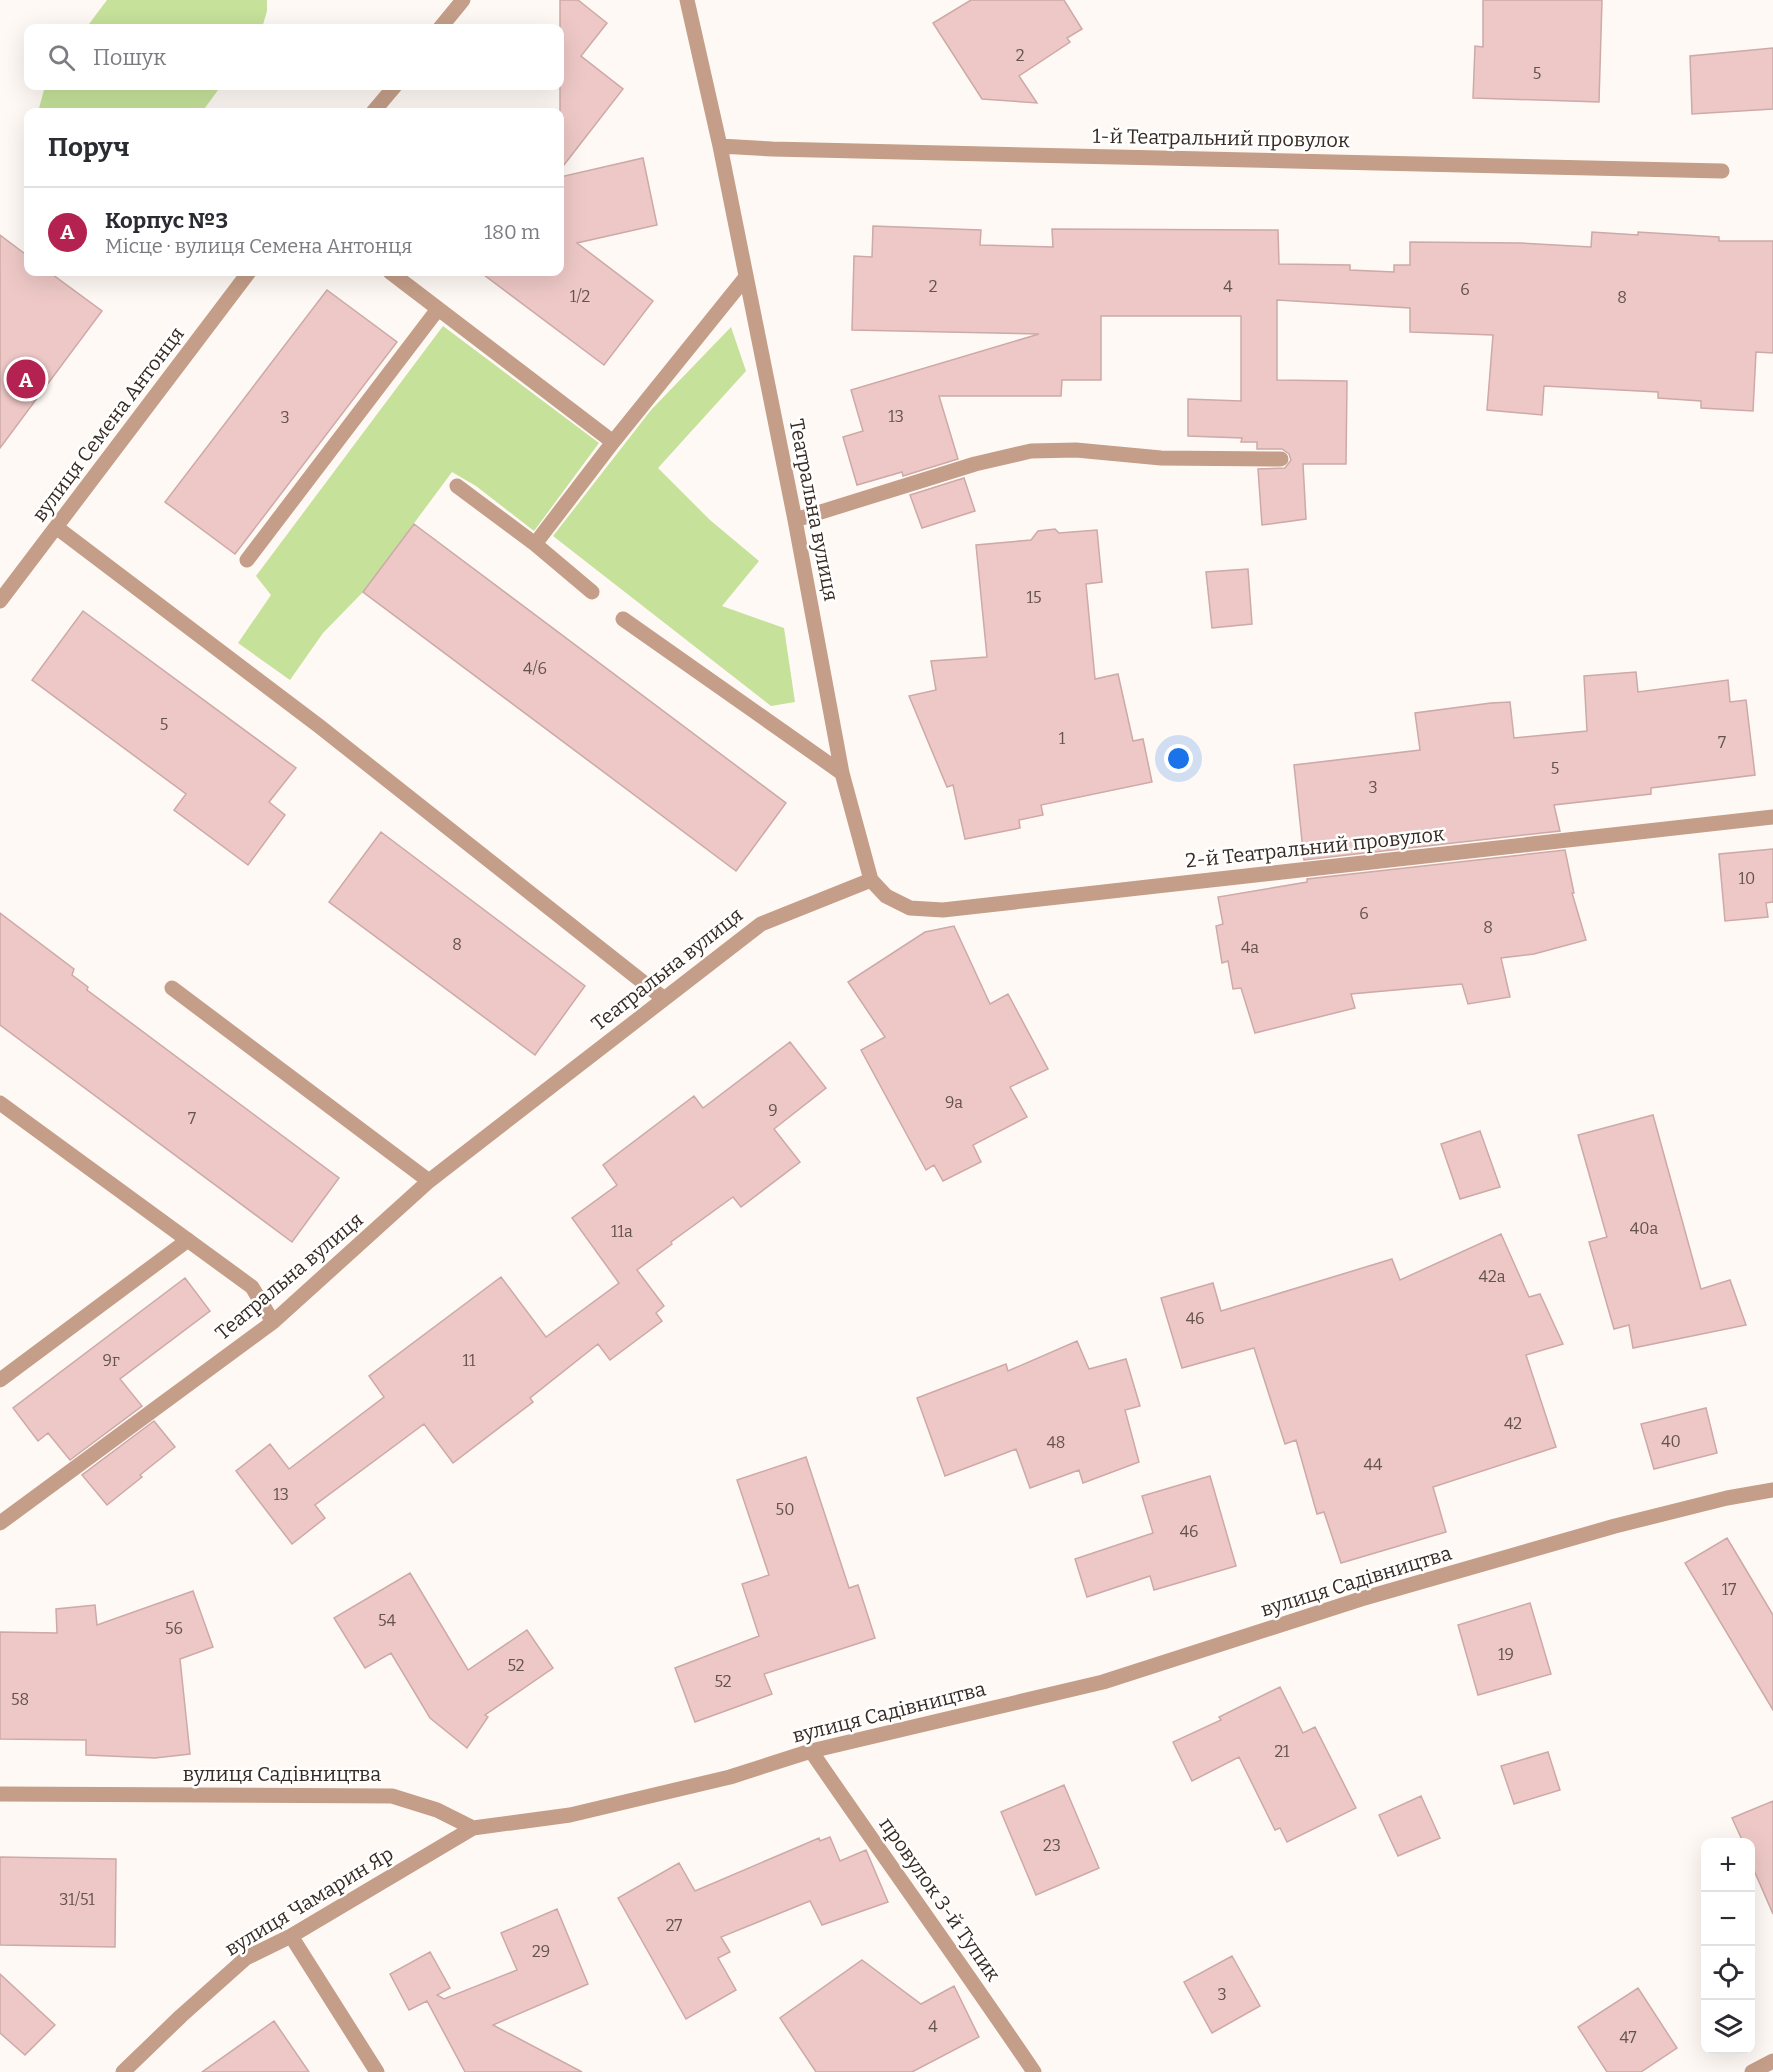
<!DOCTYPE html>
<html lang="uk">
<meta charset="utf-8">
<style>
:root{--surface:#fff;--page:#f2f2f3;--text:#2b2b33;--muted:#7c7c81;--line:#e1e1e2;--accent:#b32251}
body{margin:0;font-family:Bitter,serif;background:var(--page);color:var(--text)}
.controls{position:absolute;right:18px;bottom:18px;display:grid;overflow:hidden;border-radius:12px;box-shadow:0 6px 24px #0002}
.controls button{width:54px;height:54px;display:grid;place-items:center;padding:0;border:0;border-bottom:2px solid var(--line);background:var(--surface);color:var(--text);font:30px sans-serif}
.you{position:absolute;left:1179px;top:759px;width:21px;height:21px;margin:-15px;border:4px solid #fff;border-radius:50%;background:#1a73e8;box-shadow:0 0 0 9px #1a73e833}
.badge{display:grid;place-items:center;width:39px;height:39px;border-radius:50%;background:var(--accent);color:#fff;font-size:20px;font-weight:700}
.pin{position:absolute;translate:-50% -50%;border:3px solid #fff;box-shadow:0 2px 6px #0006}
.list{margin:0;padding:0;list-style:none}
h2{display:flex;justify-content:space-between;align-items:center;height:78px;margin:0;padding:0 24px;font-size:26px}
h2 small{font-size:20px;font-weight:400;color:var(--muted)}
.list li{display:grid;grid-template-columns:39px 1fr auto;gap:18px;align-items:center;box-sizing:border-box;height:90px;padding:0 24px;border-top:2px solid var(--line)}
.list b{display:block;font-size:22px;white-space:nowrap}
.list p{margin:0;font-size:20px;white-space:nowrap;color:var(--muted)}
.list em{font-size:20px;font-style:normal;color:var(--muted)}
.icon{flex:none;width:33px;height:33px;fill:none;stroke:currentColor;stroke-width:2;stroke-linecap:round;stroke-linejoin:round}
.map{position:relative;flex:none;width:1773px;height:2072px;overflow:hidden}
.search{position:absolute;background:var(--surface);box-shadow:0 6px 24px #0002;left:24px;top:24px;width:540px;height:66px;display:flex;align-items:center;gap:15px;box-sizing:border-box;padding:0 21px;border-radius:12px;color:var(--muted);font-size:22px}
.panel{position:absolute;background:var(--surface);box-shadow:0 6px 24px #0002;left:24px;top:108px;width:540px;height:168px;border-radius:12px}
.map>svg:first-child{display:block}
</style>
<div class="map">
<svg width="1773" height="2072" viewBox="0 0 1773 2072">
<rect width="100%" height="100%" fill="#fff9f5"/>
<path fill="#c5e19a" d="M107,0H267V11L262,28H86Z
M45,86H221L202,112H38Z
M443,326L599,443L534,531L476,486L452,472L363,592L323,633L290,680L238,643L271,595L256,576Z
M731,327L746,371L658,468L710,520L759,561L722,606L784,628L795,702L771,706L553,536L651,410Z"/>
<path fill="#edc8c6" stroke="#cda9a7" stroke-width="1.5" d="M560,0H578L607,23L581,56L623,89L560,170Z
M971,0H1064L1082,29L1067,38L1070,42L1019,76L1037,103L982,99L933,23Z
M1483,0H1602L1599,102L1473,98L1475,46L1483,47Z
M1773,48V109L1692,114L1690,56Z
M643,158L657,225L577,243L653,301L604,365L480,272H560V177Z
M873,226L981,230L980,245L1053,247L1052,229L1278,230L1279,264L1350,265V270L1394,272V265H1410V242L1521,243L1591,247L1592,232L1638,235V232L1719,237V241H1773V353L1756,352L1753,411L1701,408V401L1658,398V392L1544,386L1542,415L1487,410L1493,335L1410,332V308L1277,300V380L1347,381L1346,464H1303L1306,519L1262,525L1258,469L1285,468L1291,460L1289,454L1282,449H1257V442H1241L1242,438L1188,436V399L1241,401V316H1101V380H1062L1061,396H939L958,459L903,476L902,472L857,485L843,437L863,431L851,390L1039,334L852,330L854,256L872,257Z
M0,235L28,256V272H49L102,311L0,448Z
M327,290L397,342L235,554L165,502Z
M964,478L975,511L922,528L910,495Z
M414,524L786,803L736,871L363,592Z
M1055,529L1059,533L1097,530L1102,582L1086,584L1095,679L1118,674L1133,741L1143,739L1152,782L1041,805L1043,815L1019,820L1020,828L965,839L953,785L947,787L909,696L936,690L931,661L987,657L976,545L1031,540L1038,531Z
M1248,569L1252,624L1212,628L1206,572Z
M83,611L296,768L269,802L285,815L248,865L174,810L186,794L32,680Z
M1636,672L1638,692L1728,680L1730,702L1746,700L1755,775L1651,788V794L1554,805L1560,831L1304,860L1294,765L1420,750L1415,713L1491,703L1510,702L1514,738L1587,731L1584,676Z
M381,832L585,986L535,1055L329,902Z
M1773,849V902L1766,903L1768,917L1725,921L1719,854Z
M1565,850L1574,893H1572L1586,940L1534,954L1501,958L1510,997L1468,1004L1462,984L1351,994L1355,1008L1255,1033L1241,988L1233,989L1228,961L1222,963L1216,926L1223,924L1218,897L1307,882V879Z
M0,913L74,969L72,975L88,987L87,990L339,1178L292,1242L0,1025Z
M954,926L990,1004L1008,994L1048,1069L1010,1087L1027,1117L973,1145L981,1162L943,1181L934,1165L926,1170L861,1050L885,1037L848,982L925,932Z
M790,1042L826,1088L774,1129L800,1162L741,1207L733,1197L671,1242L672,1244L637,1270L664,1306L656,1313L662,1321L610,1360L598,1344L530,1398L533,1402L453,1463L424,1424L315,1505L325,1518L292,1544L236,1471L270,1444L289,1469L384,1397L369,1376L501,1277L546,1337L619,1283L572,1218L617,1185L603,1165L694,1096L703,1108Z
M1653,1115L1701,1289L1730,1280L1746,1325L1633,1348L1629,1325L1614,1329L1589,1242L1607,1237L1578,1135Z
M1480,1131L1500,1187L1460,1199L1441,1144Z
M1501,1234L1529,1297L1540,1294L1563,1344L1526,1355L1556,1447L1433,1487L1446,1532L1341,1563L1324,1512L1317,1514L1296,1440L1285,1444L1254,1348L1182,1368L1161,1298L1213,1283L1221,1311L1392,1259L1400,1280Z
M185,1278L210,1311L120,1379L142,1406L70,1460L48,1433L38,1441L13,1408Z
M1077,1341L1089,1369L1126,1359L1140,1406L1125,1410L1139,1462L1083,1483L1079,1470L1030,1488L1016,1449L945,1476L917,1398L1006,1364L1008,1371Z
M1706,1408L1717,1453L1654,1469L1641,1424Z
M154,1421L175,1447L140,1475L142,1477L107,1505L82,1475Z
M806,1457L849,1588L858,1585L875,1638L764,1674L772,1694L695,1722L675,1668L759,1636L742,1584L769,1575L737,1480Z
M1210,1476L1236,1566L1154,1590L1150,1576L1087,1597L1075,1559L1153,1533L1142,1496Z
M1727,1538L1773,1615V1710L1685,1563Z
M410,1573L468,1670L527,1630L553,1668L485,1715L488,1717L467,1748L430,1718L391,1653L365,1668L334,1618Z
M193,1591L213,1647L180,1659L190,1754L155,1758L86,1755V1740L0,1739V1632L57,1633L56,1609L95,1605L97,1625Z
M1530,1603L1551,1674L1478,1695L1458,1625Z
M1280,1687L1303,1733L1315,1727L1356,1808L1287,1842L1280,1828L1275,1830L1239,1757L1192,1781L1173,1742L1221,1720L1219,1717Z
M1548,1752L1560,1790L1514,1804L1501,1766Z
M1064,1785L1099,1868L1036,1895L1001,1812Z
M1421,1796L1440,1838L1398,1856L1379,1815Z
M1773,1801V1914L1750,1861V1842H1743L1732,1818Z
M830,1837L840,1861L866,1850L888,1902L822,1925L810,1901L721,1937L730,1952L718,1958L736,1990L686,2019L618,1898L679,1863L695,1891L819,1838L820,1841Z
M0,1857L116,1859L115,1947L0,1945Z
M557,1909L588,1984L493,2025L582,2072H465L427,2001L409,2010L390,1974L430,1952L450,1988L437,1995L444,1999L517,1970L501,1933Z
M1232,1956L1260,2006L1212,2033L1184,1982Z
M862,1960L921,2004L954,1986L979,2037L912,2072H816L780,2018Z
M0,1974L55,2025L25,2055L0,2033Z
M1638,1988L1677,2048L1641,2072H1607L1578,2027Z
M274,2021L309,2072H202Z"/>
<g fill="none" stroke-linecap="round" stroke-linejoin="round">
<path stroke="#c49e88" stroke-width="15" d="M687,0L720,146L795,520L842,773L871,880L886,896L910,908L943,910L1773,817
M440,28L463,0
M373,112L395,86
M720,146L772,149L1722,171
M390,272L613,442
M457,486L535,544L592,592
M795,520L975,464L1031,451L1076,450L1161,458L1281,459
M56,527L319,726L663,998
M535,544L613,442L746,277
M247,560L438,309
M0,601L249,272
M623,619L842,773
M172,988L429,1181
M0,1103L252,1287L273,1322
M0,1380L188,1240
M0,1523L273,1322L429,1181L761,924L871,880
M811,1751C885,1859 961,1964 1034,2072
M0,1794L392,1796L437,1810L473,1828L570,1815L730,1777L811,1751L1103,1682L1361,1599L1615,1526L1727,1498L1773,1490
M291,1936L377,2072
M123,2072L181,2016L246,1958L291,1936L473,1828
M1752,2072L1773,2061"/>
</g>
<g text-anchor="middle" stroke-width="5" stroke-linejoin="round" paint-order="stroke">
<g font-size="16" fill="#64524c">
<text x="1020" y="61">2</text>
<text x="1537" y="79">5</text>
<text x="933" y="292">2</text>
<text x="1228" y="292">4</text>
<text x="1465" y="295">6</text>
<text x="580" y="302">1/2</text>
<text x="1622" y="303">8</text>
<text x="896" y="422">13</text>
<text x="285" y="423">3</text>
<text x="1034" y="603">15</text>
<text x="535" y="674">4/6</text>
<text x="164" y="730">5</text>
<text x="1062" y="744">1</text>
<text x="1722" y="748">7</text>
<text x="1555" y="774">5</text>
<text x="1373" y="793">3</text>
<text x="1747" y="884">10</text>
<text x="1364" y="919">6</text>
<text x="1488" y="933">8</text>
<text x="457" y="950">8</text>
<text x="1250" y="953">4а</text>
<text x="954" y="1108">9а</text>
<text x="773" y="1116">9</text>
<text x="192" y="1124">7</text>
<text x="1644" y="1234">40а</text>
<text x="622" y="1237">11а</text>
<text x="1492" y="1282">42а</text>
<text x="1195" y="1324">46</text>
<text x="111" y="1366">9г</text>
<text x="469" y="1366">11</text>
<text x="1513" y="1429">42</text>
<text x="1671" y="1447">40</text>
<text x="1056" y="1448">48</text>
<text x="1373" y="1470">44</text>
<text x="281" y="1500">13</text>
<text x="785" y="1515">50</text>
<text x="1189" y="1537">46</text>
<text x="1729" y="1595">17</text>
<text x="387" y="1626">54</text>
<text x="174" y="1634">56</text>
<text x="1506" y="1660">19</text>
<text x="516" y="1671">52</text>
<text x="723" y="1687">52</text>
<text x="20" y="1705">58</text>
<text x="1282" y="1757">21</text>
<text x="1052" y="1851">23</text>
<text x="77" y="1905">31/51</text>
<text x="674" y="1931">27</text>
<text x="541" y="1957">29</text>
<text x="1222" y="2000">3</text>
<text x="933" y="2032">4</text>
<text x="1628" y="2043">47</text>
</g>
<g font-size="20" fill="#372b24" stroke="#fff">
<text transform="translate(1221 138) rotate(1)" y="7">1-й Театральний провулок</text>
<text transform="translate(108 424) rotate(-53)" y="7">вулиця Семена Антонця</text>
<text transform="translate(814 510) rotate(79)" y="7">Театральна вулиця</text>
<text transform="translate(1315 847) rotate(-6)" y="7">2-й Театральний провулок</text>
<text transform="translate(667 969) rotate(-38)" y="7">Театральна вулиця</text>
<text transform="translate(289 1276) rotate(-40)" y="7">Театральна вулиця</text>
<text transform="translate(1356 1581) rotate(-17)" y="7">вулиця Садівництва</text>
<text transform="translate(889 1712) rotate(-14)" y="7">вулиця Садівництва</text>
<text x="282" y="1781">вулиця Садівництва</text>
<text transform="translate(940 1899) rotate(55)" y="7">провулок 3-й Тупик</text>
<text transform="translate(309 1901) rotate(-31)" y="7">вулиця Чамарин Яр</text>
</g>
</g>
</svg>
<div class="controls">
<button>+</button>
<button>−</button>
<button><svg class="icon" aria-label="locate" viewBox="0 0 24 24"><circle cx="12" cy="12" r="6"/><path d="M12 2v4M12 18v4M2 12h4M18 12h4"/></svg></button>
<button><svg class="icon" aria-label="layers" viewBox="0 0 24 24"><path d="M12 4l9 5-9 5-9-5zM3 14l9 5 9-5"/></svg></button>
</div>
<div class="you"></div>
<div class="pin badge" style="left:26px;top:379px">A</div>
<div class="search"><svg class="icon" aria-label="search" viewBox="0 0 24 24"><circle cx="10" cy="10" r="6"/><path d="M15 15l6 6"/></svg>Пошук</div>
<section class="panel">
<h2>Поруч<small></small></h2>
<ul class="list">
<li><span class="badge">A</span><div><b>Корпус №3</b><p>Місце · вулиця Семена Антонця</p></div><em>180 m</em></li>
</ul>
</section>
</div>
